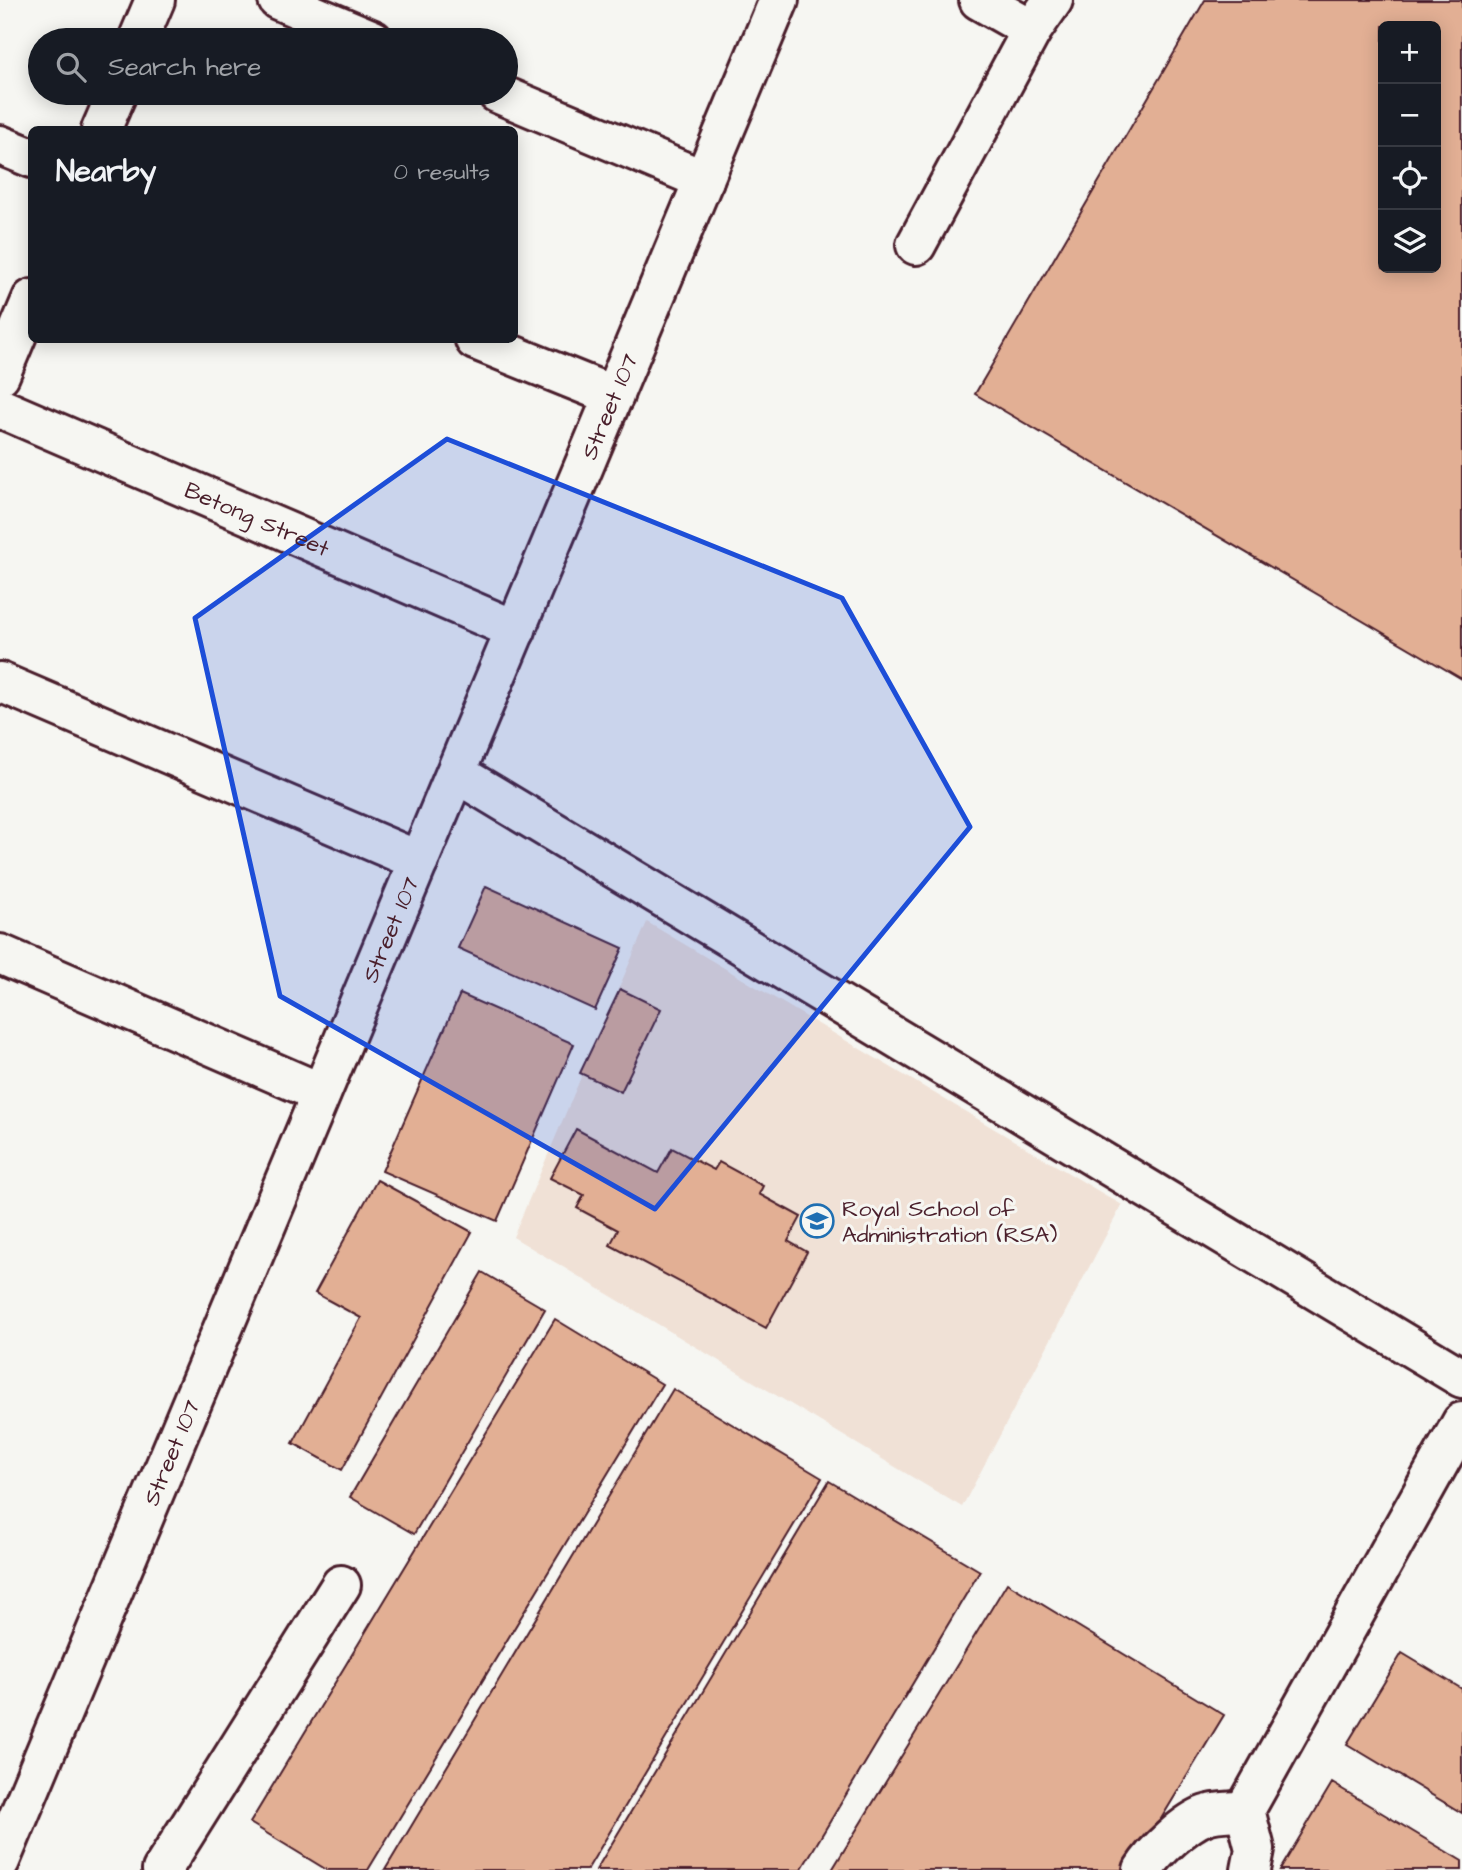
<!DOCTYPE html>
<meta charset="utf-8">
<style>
:root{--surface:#171b24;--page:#20242c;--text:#f1f3f6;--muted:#9ea1a6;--line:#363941}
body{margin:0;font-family:"Architects Daughter",sans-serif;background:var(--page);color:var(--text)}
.controls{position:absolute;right:21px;top:21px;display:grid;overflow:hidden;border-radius:10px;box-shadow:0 4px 18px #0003}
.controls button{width:63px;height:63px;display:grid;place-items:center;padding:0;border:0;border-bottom:2px solid var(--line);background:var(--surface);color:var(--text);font:35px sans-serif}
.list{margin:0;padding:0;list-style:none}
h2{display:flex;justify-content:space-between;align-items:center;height:91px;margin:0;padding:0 28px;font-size:30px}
h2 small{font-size:23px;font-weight:400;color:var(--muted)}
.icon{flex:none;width:38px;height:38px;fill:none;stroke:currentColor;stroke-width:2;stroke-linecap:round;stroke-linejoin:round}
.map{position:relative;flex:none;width:1462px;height:1870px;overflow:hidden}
.search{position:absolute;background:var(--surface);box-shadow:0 4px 18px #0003;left:28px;top:28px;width:490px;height:77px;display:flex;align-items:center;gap:18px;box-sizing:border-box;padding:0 24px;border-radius:38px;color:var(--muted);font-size:26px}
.panel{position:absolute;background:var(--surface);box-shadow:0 4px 18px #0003;left:28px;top:126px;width:490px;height:217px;border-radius:10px}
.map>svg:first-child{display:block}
</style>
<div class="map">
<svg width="1462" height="1870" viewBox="0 0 1462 1870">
<rect width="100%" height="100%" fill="#f6f6f2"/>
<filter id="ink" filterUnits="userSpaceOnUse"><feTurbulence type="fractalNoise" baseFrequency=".0143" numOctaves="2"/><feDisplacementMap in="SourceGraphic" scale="14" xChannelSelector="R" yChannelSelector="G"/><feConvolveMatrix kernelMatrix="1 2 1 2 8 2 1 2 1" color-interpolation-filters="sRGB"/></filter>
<g filter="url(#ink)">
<path fill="#f0e1d6" d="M647,922L1122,1205L962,1507L513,1237Z"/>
<path fill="#e2af94" stroke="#4a1f2b" stroke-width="2" fill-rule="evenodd" d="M1205,0H1462V679L975,394ZM1383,26H1436V268H1383Z
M486,886L623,948L595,1010L458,948Z
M620,989L661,1009L621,1092L580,1073Z
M460,994L574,1044L497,1221L382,1171Z
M576,1129L658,1173L672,1148L714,1170L719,1162L763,1186L759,1194L801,1217L788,1241L807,1252L766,1328L610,1245L618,1230L577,1208L584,1195L550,1178Z
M377,1180L472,1232L342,1470L293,1443L361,1318L315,1293Z
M482,1272L545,1309L414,1534L350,1497Z
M555,1319L662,1384L368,1870H327L250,1823Z
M673,1389L822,1478L587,1870H385Z
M829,1481L980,1571L801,1870H596Z
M1007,1583L1224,1715L1130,1870H832Z
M1402,1653L1462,1689V1813L1347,1744Z
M1332,1783L1462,1861V1870H1280Z"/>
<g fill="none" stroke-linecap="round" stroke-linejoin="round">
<defs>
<g id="minor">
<path d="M278,0L373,40"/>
<path d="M979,0L1032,30L1053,0"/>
<path d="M138,40L155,0"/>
<path d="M497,93L704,180"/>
<path d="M101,130L117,93"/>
<path d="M0,145L32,158"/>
<path d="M916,245L1032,30"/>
<path d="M475,340L614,396"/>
<path d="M0,375L32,299"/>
<path id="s1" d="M0,408L516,630"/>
<path d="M0,682L419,861"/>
<path d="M456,773L1462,1378"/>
<path d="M0,954L321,1093"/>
<path id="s2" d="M0,1861L779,0"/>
<path d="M162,1870L341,1585"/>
<path d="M1143,1870C1154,1852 1186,1822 1206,1815C1217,1811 1233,1812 1245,1810"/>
<path d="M1251,1870L1255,1849L1245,1810L1462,1422"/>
</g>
</defs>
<use href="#minor" stroke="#4a1f2b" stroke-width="44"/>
<use href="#minor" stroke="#f6f6f2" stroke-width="38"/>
</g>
</g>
<path fill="#1d4ed8" fill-opacity="0.2" stroke="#1d4ed8" stroke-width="5" stroke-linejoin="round" d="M447,439L842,598L970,827L655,1209L280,996L195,618Z"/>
<defs>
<symbol id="school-ring" viewBox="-11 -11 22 22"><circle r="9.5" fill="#f6f6f2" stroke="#1f6fb2" stroke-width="1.5"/><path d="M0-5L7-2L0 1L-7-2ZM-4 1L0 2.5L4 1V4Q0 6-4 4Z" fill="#1f6fb2"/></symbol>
</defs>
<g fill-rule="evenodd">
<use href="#school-ring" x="798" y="1202" width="38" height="38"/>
</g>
<g text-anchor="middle" stroke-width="6" stroke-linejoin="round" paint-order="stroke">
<g font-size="23" fill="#4a1f2b" stroke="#f6f6f2">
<text dy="8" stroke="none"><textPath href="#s2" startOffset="1577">Street 107</textPath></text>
<text dy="8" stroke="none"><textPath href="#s1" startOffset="280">Betong Street</textPath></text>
<text dy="8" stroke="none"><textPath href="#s2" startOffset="1010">Street 107</textPath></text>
<text dy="8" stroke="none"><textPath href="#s2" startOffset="443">Street 107</textPath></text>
</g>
<g font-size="23" fill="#4a1f2b" stroke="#f6f6f2" text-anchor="start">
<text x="842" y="1216">Royal School of<tspan x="842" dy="26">Administration (RSA)</tspan></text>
</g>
</g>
</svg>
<div class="controls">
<button>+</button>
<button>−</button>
<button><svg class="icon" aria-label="locate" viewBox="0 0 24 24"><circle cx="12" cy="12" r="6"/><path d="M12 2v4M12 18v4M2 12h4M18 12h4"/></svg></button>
<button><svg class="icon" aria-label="layers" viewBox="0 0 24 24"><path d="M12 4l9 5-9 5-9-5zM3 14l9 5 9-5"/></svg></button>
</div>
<div class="search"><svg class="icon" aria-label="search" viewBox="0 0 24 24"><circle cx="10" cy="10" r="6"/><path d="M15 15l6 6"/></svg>Search here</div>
<section class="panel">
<h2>Nearby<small>0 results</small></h2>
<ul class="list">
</ul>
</section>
</div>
